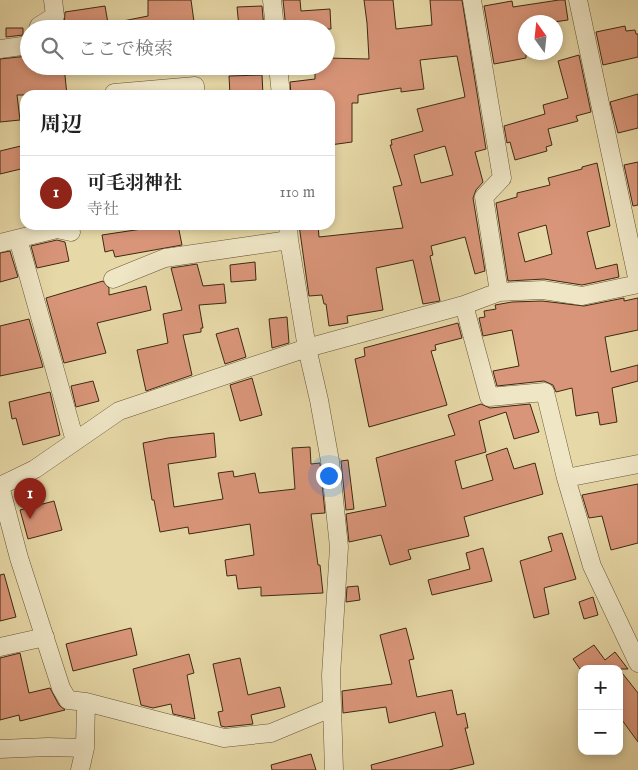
<!DOCTYPE html>
<html lang="ja">
<meta charset="utf-8">
<style>
:root{--surface:#fff;--page:#f2f2f2;--text:#222;--muted:#767676;--line:#e0e0e0;--accent:#8f2418}
body{margin:0;font-family:"IM FELL English","Noto Serif JP",serif;background:var(--page);color:var(--text)}
.controls{position:absolute;right:15px;bottom:15px;display:grid;overflow:hidden;border-radius:10px;box-shadow:0 2px 8px #0003}
.controls button{width:45px;height:45px;display:grid;place-items:center;padding:0;border:0;border-bottom:1px solid var(--line);background:var(--surface);color:var(--text);font:25px sans-serif}
.compass{position:absolute;left:518px;top:15px;width:45px;height:45px;border-radius:50%;background:var(--surface);box-shadow:0 2px 8px #0003;rotate:345deg}
.you{position:absolute;left:328px;top:475px;width:18px;height:18px;margin:-12px;border:4px solid #fff;border-radius:50%;background:#1a73e8;box-shadow:0 0 0 8px #1a73e833}
.badge{display:grid;place-items:center;width:32px;height:32px;border-radius:50%;background:var(--accent);color:#fff;font-size:16px;font-weight:700}
.pin{position:absolute;translate:-50% -41px;filter:drop-shadow(0 1px 2px #0008)}
.pin::after{content:'';position:absolute;top:26px;width:18px;height:15px;background:inherit;clip-path:polygon(0 0,100% 0,50% 100%)}
.list{margin:0;padding:0;list-style:none}
h2{display:flex;justify-content:space-between;align-items:center;height:65px;margin:0;padding:0 20px;font-size:21px}
h2 small{font-size:16px;font-weight:400;color:var(--muted)}
.list li{display:grid;grid-template-columns:32px 1fr auto;gap:15px;align-items:center;box-sizing:border-box;height:75px;padding:0 20px;border-top:1px solid var(--line)}
.list b{display:block;font-size:19px;white-space:nowrap}
.list p{margin:0;font-size:16px;white-space:nowrap;color:var(--muted)}
.list em{font-size:16px;font-style:normal;color:var(--muted)}
.icon{flex:none;width:28px;height:28px;fill:none;stroke:currentColor;stroke-width:2;stroke-linecap:round;stroke-linejoin:round}
.map{position:relative;flex:none;width:638px;height:770px;overflow:hidden}
.search{position:absolute;background:var(--surface);box-shadow:0 2px 8px #0003;left:20px;top:20px;width:315px;height:55px;display:flex;align-items:center;gap:12px;box-sizing:border-box;padding:0 18px;border-radius:28px;color:var(--muted);font-size:19px}
.panel{position:absolute;background:var(--surface);box-shadow:0 2px 8px #0003;left:20px;top:90px;width:315px;height:140px;border-radius:15px}
.map>svg:first-child{display:block}
</style>
<div class="map">
<svg width="638" height="770" viewBox="0 0 638 770">
<rect width="100%" height="100%" fill="#e7d8a7"/>
<filter id="stains"><feTurbulence type="fractalNoise" baseFrequency=".004" numOctaves="4"/><feColorMatrix values="0 0 0 0 .2 0 0 0 0 .09 0 0 0 0 .02 0 0 0 .5 -.17"/></filter>
<radialGradient id="worn" r=".72"><stop offset=".6" stop-color="#630" stop-opacity="0"/><stop offset="1" stop-color="#630" stop-opacity=".3"/></radialGradient>
<path fill="#d99579" stroke="#3d2a13" fill-rule="evenodd" d="M148,0H191L195,29H118V22L148,16Z
M283,0H300L301,11L330,9L331,29H286Z
M364,0H393L396,29L432,25L430,0H462L486,149L475,152L483,182L476,190L473,198L485,271L475,274L465,237L431,246L433,255L430,256L440,301L423,304L413,260L376,268L383,310L347,316L348,323L329,326L326,304H324L322,295L309,296L299,225H318L319,237L403,228L393,187L402,185L390,145H392L391,140L423,131L417,109L465,97L457,56L420,60L424,89L401,92V88L358,95V103H352V142L330,145V95H291L290,82L315,79V66H326V58L369,59L367,23ZM445,146L453,175L421,183L414,155Z
M559,0H565L568,20L554,22H526V58L494,64L484,6L512,1L513,7Z
M105,6L109,29H64L65,12Z
M262,6L264,28L239,27L237,7Z
M625,26L626,31L635,30L636,34H638V57L603,65L596,32Z
M6,28H23V35L6,37Z
M579,55L591,112L576,116L578,121L548,129L552,145L546,147L547,151L515,160L510,142L507,143L504,126L545,114L543,105L568,98L558,61Z
M28,56L29,66H64L67,95H17L20,120L0,122V59Z
M262,75L263,95H230L229,76Z
M638,94V128L618,133L610,102Z
M25,145V168L0,174V151Z
M638,162V205L633,206L624,165Z
M597,163L610,226L587,232L596,269L617,264L619,277L582,285L544,279L508,281L496,203L517,197V193L550,185L548,178L582,169V167ZM546,225L552,254L525,262L518,233Z
M155,225H178L182,245L115,257L113,250L105,252L102,235L155,227Z
M57,240L65,242L69,261L37,268L31,246Z
M10,251L18,277L0,282V253Z
M255,262L256,280L231,282L230,265Z
M197,264L203,286L224,284L226,303L199,305L203,328H201V332L183,335L192,375L146,391L137,350L168,343L163,314L182,310L171,268Z
M103,281L109,288V295L146,286L151,310L97,323L106,353L64,363L46,298Z
M624,298V301L638,298V330L605,337L611,372L638,365V381L612,388L617,422L600,425L598,412L576,416L572,388L556,392L553,385L544,381L497,386L493,371L519,366L512,330L483,336L479,318L485,317L484,311L496,309L495,305L512,302L542,301L584,306Z
M287,317L289,343L272,348L269,319Z
M29,319L43,367L0,376V326Z
M458,323L462,338L435,345L436,350L431,351L447,405L369,427L355,359L365,356L364,348Z
M238,328L246,357L225,364L216,334Z
M252,378L262,415L240,421L230,385Z
M93,381L99,401L76,407L71,386Z
M50,392L60,435L23,445L16,418L12,419L9,402Z
M481,404L490,408L530,404L539,432L514,439L506,412L479,421L486,452L455,461L462,489L493,480L486,455L507,448L514,469L535,463L543,494L464,517L469,536L408,550L411,559L390,565L381,535L349,542L346,514L386,506L376,458L455,435L448,415Z
M214,433L216,457L168,464L174,507L223,499L218,473L233,471L234,477L255,473L259,493L295,489L292,448L310,447L311,464L320,463L325,513L311,514L318,565H320L323,593L261,596V587L238,589L236,575L227,576L225,560L254,555L250,524L189,534L188,527L160,532L154,500H152L143,443L168,438Z
M348,460L354,509L346,510L341,461Z
M638,484V543L611,550L602,516L589,518L582,495Z
M54,501L62,530L28,539L20,510Z
M562,533L576,579L544,588L549,614L534,618L520,561L552,551L548,537Z
M483,548L492,581L432,595L428,580L470,569L466,553Z
M4,574L16,617L0,621V575Z
M358,586L360,600L346,602L347,587Z
M593,597L598,615L584,619L579,602Z
M131,628L137,655L73,671L66,644Z
M406,628L414,659L409,660L417,697L452,690L457,715L465,713L468,728H465L474,764L449,770H372L371,765L443,746L435,712L389,723L386,707L343,713L342,691L392,684L380,635Z
M594,645L605,660L615,652L628,669H619L638,693V742L619,716V669H580L573,659Z
M20,653L29,693L50,688L59,705L65,710L20,721L19,715L0,720V658Z
M189,654L194,673L187,675L195,719L173,714L171,704L153,708L141,705L133,669Z
M240,658L248,695L280,687L285,707L251,715L253,724L225,727L221,726L218,712L223,711L213,664Z
M311,754L316,770H272L271,765Z"/>
<g fill="none" stroke-linecap="round" stroke-linejoin="round">
<defs>
<path id="street" d="M272,0L275,29
M472,0L502,178L484,197L499,292
M578,0L638,282
M38,29L39,26L55,16L53,0
M0,49L29,45
M278,66L281,95
M114,93L195,86L196,95
M288,225L289,240L307,348L464,305L499,292L543,290L582,296L638,284
M18,239L75,441
M0,243L57,229L71,232
M113,279L165,258L289,240
M464,305L489,397L545,392L566,478L592,566L638,663
M566,478L638,464
M0,486L35,469L119,411L307,348L319,400L330,461L339,547L331,675L334,770
M0,486L19,558L61,688L68,700L86,702L224,738L271,733L331,708
M0,647L45,637
M0,749L48,747L85,748
M80,770L85,748L86,702"/>
</defs>
<use href="#street" stroke="#685638" stroke-width="19"/>
<use href="#street" stroke="#efe6c6" stroke-width="18"/>
</g>
<rect width="100%" height="100%" filter="url(#stains)"/>
<rect width="100%" height="100%" fill="url(#worn)"/>
</svg>
<div class="controls">
<button>+</button>
<button>−</button>
</div>
<svg class="compass" viewBox="-18 -18 36 36"><path d="M0-13l5 13h-10z" fill="#e53935"/><path d="M0 13l5-13h-10z" fill="#767676"/></svg>
<div class="you"></div>
<div class="pin badge" style="left:30px;top:519px">1</div>
<div class="search"><svg class="icon" aria-label="search" viewBox="0 0 24 24"><circle cx="10" cy="10" r="6"/><path d="M15 15l6 6"/></svg>ここで検索</div>
<section class="panel">
<h2>周辺<small></small></h2>
<ul class="list">
<li><span class="badge">1</span><div><b>可毛羽神社</b><p>寺社</p></div><em>110 m</em></li>
</ul>
</section>
</div>
